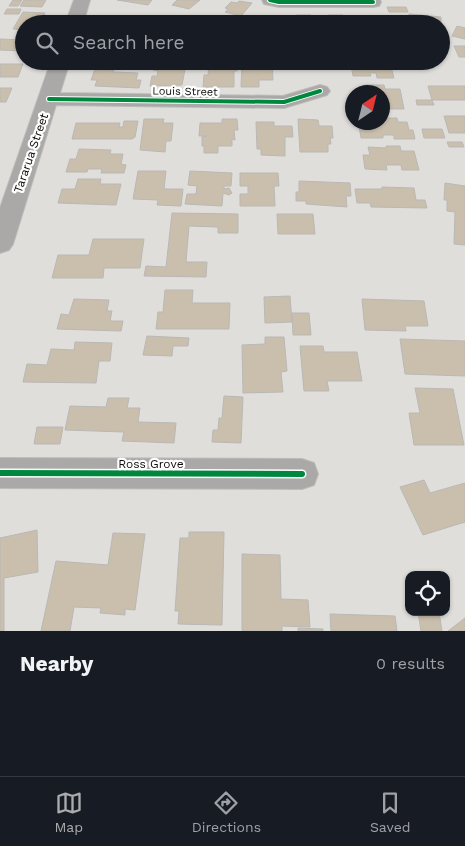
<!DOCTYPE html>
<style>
:root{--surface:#171b24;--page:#242831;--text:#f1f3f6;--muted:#9ea1a6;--line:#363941;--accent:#abacac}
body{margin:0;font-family:"Work Sans",sans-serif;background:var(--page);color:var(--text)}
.controls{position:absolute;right:15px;bottom:15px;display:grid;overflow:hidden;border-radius:10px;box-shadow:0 1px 4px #0004}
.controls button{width:45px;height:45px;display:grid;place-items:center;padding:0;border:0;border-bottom:1px solid var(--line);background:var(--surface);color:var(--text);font:25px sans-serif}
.compass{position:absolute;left:345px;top:85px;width:45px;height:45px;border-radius:50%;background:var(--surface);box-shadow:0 1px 4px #0004;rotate:35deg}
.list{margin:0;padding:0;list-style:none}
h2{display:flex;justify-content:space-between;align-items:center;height:65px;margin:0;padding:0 20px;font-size:21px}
h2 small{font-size:16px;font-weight:400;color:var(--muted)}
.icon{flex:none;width:28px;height:28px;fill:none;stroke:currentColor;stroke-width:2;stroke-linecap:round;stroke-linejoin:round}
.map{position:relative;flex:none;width:465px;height:631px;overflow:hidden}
.search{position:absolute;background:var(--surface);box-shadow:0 1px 4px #0004;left:15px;right:15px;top:15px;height:55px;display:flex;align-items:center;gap:12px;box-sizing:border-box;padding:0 18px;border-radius:28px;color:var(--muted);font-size:19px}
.sheet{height:145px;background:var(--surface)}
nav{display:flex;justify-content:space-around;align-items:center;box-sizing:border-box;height:70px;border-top:1px solid var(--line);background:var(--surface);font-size:14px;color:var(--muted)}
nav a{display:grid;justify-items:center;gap:2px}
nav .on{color:var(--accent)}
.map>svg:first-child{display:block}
</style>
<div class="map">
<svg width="465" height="631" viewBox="0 0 465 631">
<rect width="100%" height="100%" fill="#e0dedb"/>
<path fill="#cabfad" stroke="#b9b8b6" d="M13,0H22L18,6H9Z
M24,0H46L42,7L20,6Z
M117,0H152L148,5Z
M177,0H200L189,9L172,5Z
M239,1L252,3L241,16L225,12L228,9L225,8L231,2L237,3Z
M387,7H406L408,12H389Z
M7,9H21L19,14H4Z
M23,12L45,13L40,24H24V30L13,29Z
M409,14L441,17V24H408Z
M296,15H311L312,24H288V17H296Z
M328,15H343L344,24H321L320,17H328Z
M264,16H279V24H256V18L264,19Z
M360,17H375L377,24H353L352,19H360Z
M162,18H186V21L193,22V24H147V22H162Z
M211,19H235L237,24H203L204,21L211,22Z
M457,26L465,28V39L452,36Z
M0,39L24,40V51L0,50Z
M454,46H465V57H459Z
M155,61L186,64L182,85L150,86L152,76H157L158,71L153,70Z
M345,61L390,63L394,78H377L376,73H370L371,76H353L351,65H346Z
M225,62H237V71H234V87H203L204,75H208L209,64H225Z
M254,62H272L273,80H259V87H241L242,63Z
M0,64H23L18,77H0Z
M95,69L114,70L113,72L138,73L136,80H141L139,88L95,86L97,80H91Z
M365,85H384L385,89H400L404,109H382V92H367Z
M428,86H465V100H432Z
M0,88H12L6,102H0Z
M416,100H432L434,105H417Z
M444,116H465V133H449Z
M382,118H397L398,122H407L409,130H413L415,139H394V135H383V138H361L359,126L370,127L369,122H382Z
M144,119H164L163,123H173L171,141H166L165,152L140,150Z
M222,119H237L238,130H234L235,140L232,139V146H218V153H204V146H202V137L207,136H199L200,123H222Z
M298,119L318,120L319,126H332L333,138H330L331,144H328V152H300Z
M124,121H138L135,137L132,139H72L76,123H120L119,127H123Z
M256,122H274V126H292L293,137H285V156L261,155V149H257Z
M422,129H442L445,138H424Z
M447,142H462L464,147H449Z
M386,146H400L401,151H414L419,170H402L401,165H386L387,170L365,169L363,155H370L368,147L386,148Z
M79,149L111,150L110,154H123L121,164L126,165L124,173H101L102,169H88L87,172H66L70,159H76Z
M138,171H166L164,189H183L181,206L157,205L158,200L133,199Z
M190,171L232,173L231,186H224V189L229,188L232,193L229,195L223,193L222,206L185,204L187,194H196L197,186L188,185Z
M240,173H278L279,186H274L275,206H240V194H248V186H240Z
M78,179H101L100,184H121L116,205L58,203L62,189H75Z
M299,181L350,183L351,196H346L347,207L306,204V201H296V192H299Z
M445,183L465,186V245L454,244L455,212L447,211V200H444Z
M382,187L414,188L416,200H425L427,208L371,207L370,203H357L355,189H382Z
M172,213L238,214V233H218V227L189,226L186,262H207L206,277L144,276L146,266L166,267Z
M277,214H313L315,234H278Z
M93,239H144L140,268H104L103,278H52L58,255H89Z
M165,290H193L192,303H230L229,329H156L158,312H163Z
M290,296L292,322L265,323L264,297Z
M74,299L109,300L107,311H112L110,321H123L121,331L57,329L61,314L69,315Z
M362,299L424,301L428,326H405L406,331L365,330Z
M292,313H309L311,335H293Z
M147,336L189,338L188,346H173L172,356L143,355Z
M265,337H284L287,371L281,372L283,392L243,393L242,345L265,344Z
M400,339L465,341V376L405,374Z
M75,342L112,343L110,361H99L96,383L23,382L27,364L47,365L51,349L74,350Z
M300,346H323L324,352H357L362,381H327L329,391H304Z
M415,388L453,389L464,445H414L409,413H420Z
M224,396L243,397L241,443L212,442L213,430H218L219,418H222Z
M108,398H129L127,408H140L138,422L176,423L174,443L122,441L124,432L65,430L70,406L106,407Z
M37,427H63L60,444H34Z
M424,480L430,493L465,483V522L423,535L400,487Z
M37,530L38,572L4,578V631H0V538Z
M189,532H224L222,625L178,624L179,611H175L180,538H189Z
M113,533L145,534L135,610L125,609V615L100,613L101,608L74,607L70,631H41L56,561L108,565Z
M242,554L280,555L281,599L308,600L310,627L282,626V631H242Z
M418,612H439L442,631H421Z
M330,614L395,616L397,631H331Z
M465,618V631H448Z
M298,628L323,629V631H298Z"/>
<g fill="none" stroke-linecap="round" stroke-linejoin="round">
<defs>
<path id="minor" d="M74,0H90L83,24H65Z
M262,0H380L381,2L379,6L373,7H279L264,4Z
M51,61H70L60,93L283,96L320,85L327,87L330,91L327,95L284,108L56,105L13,244L9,250L0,253V208Z
M0,458L302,459L314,463L318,474L314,485L302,489L0,488Z"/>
</defs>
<use href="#minor" stroke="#bdbcba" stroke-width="2"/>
<use href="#minor" fill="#aaa9a8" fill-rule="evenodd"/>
<defs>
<path id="cycleway-far1" d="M270,0L279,2H373
M49,99L284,102L320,91"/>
<path id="cycleway" d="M0,473L302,474"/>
</defs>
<use href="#cycleway-far1" stroke="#fff" stroke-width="6"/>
<use href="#cycleway" stroke="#fff" stroke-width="9"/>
<use href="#cycleway-far1" stroke="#00873e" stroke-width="4"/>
<use href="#cycleway" stroke="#00873e" stroke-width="6"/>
</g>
<g text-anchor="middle" stroke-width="4.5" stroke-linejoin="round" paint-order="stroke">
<g font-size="11" fill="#0c0b09" stroke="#fff">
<text transform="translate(185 91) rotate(1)" y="4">Louis Street</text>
</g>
<g font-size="12" fill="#0c0b09" stroke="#fff">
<text transform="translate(31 153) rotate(-71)" y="4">Tararua Street</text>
<text x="151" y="468">Ross Grove</text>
</g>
</g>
</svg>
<div class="controls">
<button><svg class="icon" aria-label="locate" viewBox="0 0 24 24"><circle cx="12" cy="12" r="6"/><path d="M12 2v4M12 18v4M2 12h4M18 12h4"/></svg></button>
</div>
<svg class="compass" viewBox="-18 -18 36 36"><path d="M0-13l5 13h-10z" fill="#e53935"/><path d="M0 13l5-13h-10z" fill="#9ea1a6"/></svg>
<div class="search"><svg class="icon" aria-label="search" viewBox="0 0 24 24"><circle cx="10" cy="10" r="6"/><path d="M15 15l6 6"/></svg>Search here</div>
</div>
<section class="sheet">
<h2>Nearby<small>0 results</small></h2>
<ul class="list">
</ul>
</section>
<nav>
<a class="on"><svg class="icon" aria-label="map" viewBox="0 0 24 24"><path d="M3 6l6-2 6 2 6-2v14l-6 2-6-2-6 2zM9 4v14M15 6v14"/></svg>Map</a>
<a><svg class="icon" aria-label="directions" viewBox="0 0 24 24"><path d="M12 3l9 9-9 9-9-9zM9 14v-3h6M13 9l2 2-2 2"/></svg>Directions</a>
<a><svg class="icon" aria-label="saved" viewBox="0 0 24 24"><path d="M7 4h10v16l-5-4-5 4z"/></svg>Saved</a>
</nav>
